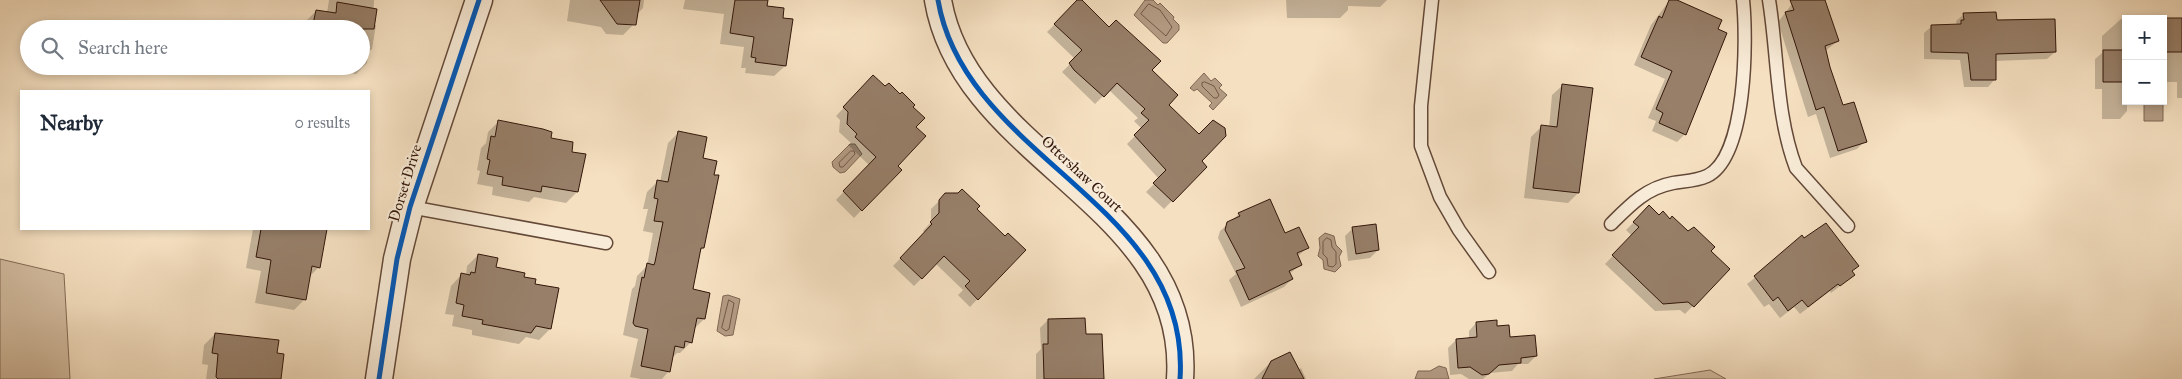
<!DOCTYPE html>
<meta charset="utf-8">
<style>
:root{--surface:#fff;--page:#f2f2f3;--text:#1f2937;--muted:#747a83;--line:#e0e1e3}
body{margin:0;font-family:"IM FELL Great Primer",serif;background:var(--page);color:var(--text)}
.controls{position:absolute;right:15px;top:15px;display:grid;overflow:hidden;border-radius:0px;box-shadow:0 2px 8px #0003}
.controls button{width:45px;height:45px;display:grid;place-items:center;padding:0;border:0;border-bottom:1px solid var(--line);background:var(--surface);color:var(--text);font:25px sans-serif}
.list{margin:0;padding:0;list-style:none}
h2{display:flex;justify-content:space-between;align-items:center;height:65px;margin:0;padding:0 20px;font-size:21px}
h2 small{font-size:16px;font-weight:400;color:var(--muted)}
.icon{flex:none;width:28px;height:28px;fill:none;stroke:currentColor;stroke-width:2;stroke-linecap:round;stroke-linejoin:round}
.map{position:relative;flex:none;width:2182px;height:379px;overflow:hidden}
.search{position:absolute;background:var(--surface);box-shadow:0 2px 8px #0003;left:20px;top:20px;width:350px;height:55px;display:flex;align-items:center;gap:12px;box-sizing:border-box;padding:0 18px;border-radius:28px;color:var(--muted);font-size:19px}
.panel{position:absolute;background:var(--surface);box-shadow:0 2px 8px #0003;left:20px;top:90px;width:350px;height:140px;border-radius:0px}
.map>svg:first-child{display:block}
</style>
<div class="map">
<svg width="2182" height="379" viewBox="0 0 2182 379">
<rect width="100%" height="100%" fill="#f5e0c1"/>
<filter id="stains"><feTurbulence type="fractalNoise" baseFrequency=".004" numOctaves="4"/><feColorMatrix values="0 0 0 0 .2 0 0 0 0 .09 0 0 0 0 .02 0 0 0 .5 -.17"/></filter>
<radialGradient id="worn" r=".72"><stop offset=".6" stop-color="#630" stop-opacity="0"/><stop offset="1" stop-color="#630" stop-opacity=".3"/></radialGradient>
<path fill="#d4bea2" stroke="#836a56" d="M0,259L64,274L70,379H0Z
M1710,370L1726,379H1654Z"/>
<path fill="#b39b83" stroke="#7f6653" d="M1145,0H1153L1158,5L1160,3L1174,17L1173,19L1179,25V30L1167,43H1163L1134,15Z
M1204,73L1211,81L1215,78L1222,85L1219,88L1227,95L1213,110L1209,106L1212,103L1197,89L1194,91L1190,88Z
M2144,101H2163V121H2144Z
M850,144H855L862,154L845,172L840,173L833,167L832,162Z
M1325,233L1334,236L1336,245L1342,251L1339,257L1341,266L1335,272L1324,269L1323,260L1318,256L1320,248L1319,238Z
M728,295L740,299L733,335L725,336L717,331L723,296Z
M1439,366L1446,368L1449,379H1415L1418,371H1430Z"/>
<path fill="#0003" d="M329,0H374L373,25H376L372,49L368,52L367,63L356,74L303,66H361V29H246L254,21L304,26L305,22L316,11L327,13Z
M570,0H644L643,8L636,15L634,24L623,35L606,34L601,27L567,21Z
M685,0H767L766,7L782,19L785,66L774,76L745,73L746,68H741L744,47L720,44L724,14L683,9Z
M1079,0L1150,70L1167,105L1200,162L1205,167L1164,209L1146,192L1159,179L1127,144L1142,129L1134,121L1138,118L1109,90L1095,104L1062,72L1075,59L1047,32Z
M1286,0H1387L1380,7L1348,6V10L1340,18H1287Z
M1670,0H1674L1685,134L1677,142L1652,131L1656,121L1648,118L1665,79L1634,65L1651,25Z
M1801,0H1824L1838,41L1825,51L1842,107L1865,141L1857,149L1830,158L1816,114L1808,117L1778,22L1792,4Z
M1964,14L1996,21L2055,52L2047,59L1995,61V79L1988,87H1964L1960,60L1924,59V33L1932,26L1957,25L1956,21Z
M2142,18L2182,19V98H2177V82H2163V19H2128Z
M2121,19H2126L2127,111L2120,119H2102V89H2095V59L2102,53V36Z
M873,77L911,107L915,127L896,166L900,170L854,218L836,200L869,165L848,145L851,143L839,132L840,120L836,116Z
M1563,85L1578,193L1568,203L1524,198L1531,137L1541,127L1549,128L1552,95Z
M499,121L570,153L577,192L566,203L534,197L529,202L492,195L493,187L477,184L480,171L477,170L481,148L486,143L488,132Z
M678,133L701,159L703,248L699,252L691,290L704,319L694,329L691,342L680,353H677L672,358L669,371L662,379H641L630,377L638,339L623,335L632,289L635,286L637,276L647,266L653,233L643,231L648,209H643L647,192L658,181L660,182L668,143Z
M945,195L975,209L1005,237L1024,250L970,307L958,295L963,290L936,264L914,286L893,266L925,233L923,231L931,222V209Z
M1649,207L1710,251L1729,269L1685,314L1680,310L1655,311L1605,264L1632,236L1626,230Z
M1239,214L1307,248L1297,257L1301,265L1289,274L1292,279L1284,287L1241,307L1229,280L1236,274L1218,238L1220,231Z
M1353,228L1378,250L1370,258L1348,261L1345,236Z
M253,229H325L319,267L309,277L305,299L294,310L255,303L261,271L246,268Z
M1804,239L1857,266L1851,272L1854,275L1831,293L1830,291L1800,314L1794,307L1780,318L1769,304L1764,307L1747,284Z
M478,255L495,268L523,278L534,285L550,329L539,340L526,337L519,344L472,335V330L452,326L454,315L445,314L451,286L461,275L466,276L467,266Z
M1048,320L1085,335L1102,379H1036V354L1041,349L1040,328Z
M1476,323L1496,327L1536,356L1528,364H1518L1512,371L1490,373L1483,379H1469L1461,374L1450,375L1448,348L1456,340L1469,339V331Z
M215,334L276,354L281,379H206L208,365L202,364L204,345Z
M1271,362L1298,370L1301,368L1306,379H1254Z"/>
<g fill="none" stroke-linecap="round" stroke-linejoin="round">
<path stroke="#725846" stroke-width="1" d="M1149,4L1160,10L1172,27L1166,36L1141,14Z
M1205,82L1214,86L1219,95L1217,98H1214L1202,86V83Z
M851,151H854L855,154L843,167H840L839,163Z
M1327,238L1331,240L1332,247L1336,252V264L1333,267L1328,266L1327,258L1323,254V242Z
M729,300L734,303L729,329L726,331L722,328Z"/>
</g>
<path fill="#977f69" stroke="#32160a" d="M600,0H640L636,25L617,24Z
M735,0H768L767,6L784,8L783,18L793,19L786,66L755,62L756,58L751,57L754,37L730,33Z
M1077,0H1082L1109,27L1116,20L1161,61L1152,70L1178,95L1169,105L1199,134L1213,120L1225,128L1226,136L1202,161L1207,167L1173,202L1153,183L1166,170L1134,135L1149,120L1141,113L1145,109L1117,83L1104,97L1074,70L1069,63L1082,50L1054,24Z
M1669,0H1677L1722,20L1718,29L1727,33L1686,135L1659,123L1663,113L1656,109L1672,71L1641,57L1659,16L1662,18Z
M1790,0H1825L1839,41L1825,46L1830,67L1843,105L1854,102L1867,142L1838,151L1824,107L1816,110L1795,43L1785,12L1794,10Z
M337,2L377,9L374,29H312L316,10L336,13Z
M1996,12L1997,20L2055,19L2056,52L1996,54V80H1971L1968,53L1931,52V25L1961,24V20H1964L1963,13Z
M2163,18H2182V52H2163Z
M2103,50H2126V82H2103Z
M873,75L885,86L889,83L900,94L902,92L915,105L913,107L925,118L916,127L926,136L898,166L902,170L862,211L843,191L876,157L855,137L857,134L847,124L848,112L843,107Z
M1562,84L1593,88L1579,193L1533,188L1541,125L1557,127Z
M498,120L543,129L552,132L551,138L573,142L572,152L586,154L578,192L542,186L541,192L513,187L502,185L503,177L487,174L490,160L487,159L491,136L495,137Z
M678,131L707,137L703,158L717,161L714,175H719L704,248H701L693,289L710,293L705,319L697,318L692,343L685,341L684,348L675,346L670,372L641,366L648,329L635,326L633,323L642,277L644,278L647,263L654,265L655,262L663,222L654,221L658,199L654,198L657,180L668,182Z
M962,189L980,206L977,209L1005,236L1008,233L1026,250L978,300L965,286L970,281L944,256L922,279L900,258L932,224L930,222L939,213V200L945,193H958Z
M1270,199L1285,233L1299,227L1309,248L1297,253L1302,265L1289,271L1293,279L1249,300L1236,271L1245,268L1225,230L1227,222L1240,216L1238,213Z
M1649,205L1659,215L1663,211L1670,219L1672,216L1688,231L1694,227L1715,247L1711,251L1730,269L1694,307L1688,302L1663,304L1612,255L1639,227L1633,222Z
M1826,223L1859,266L1852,271L1855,275L1840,286L1838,284L1808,307L1802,300L1788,311L1778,297L1773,301L1754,276L1802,235L1804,238Z
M1376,224L1379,250L1356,254L1352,227Z
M261,229H327L320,268L312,266L306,300L266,293L271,260L256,257Z
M478,254L498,258L496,267L525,273L524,277L536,279L535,284L559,288L551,329L536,326L531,333L482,324L483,320L462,316L464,305L456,303L461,273L470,275L471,272L475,273Z
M1085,318L1086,334H1102L1104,379H1044L1043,344H1048V319Z
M1497,320V326L1509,325L1510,337L1535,335L1537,356L1521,358V363L1499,365L1489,374L1482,375L1470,367L1458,368L1456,339L1477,337L1476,322Z
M215,333L279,340L277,353L284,354L281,379H218L216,377L218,354L212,353Z
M1290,352L1304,379H1262L1271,361Z"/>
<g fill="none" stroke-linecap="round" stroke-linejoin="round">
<defs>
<path id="lane" d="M1432,0L1421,106V146L1440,197L1459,230L1489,272
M1769,0C1778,55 1776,116 1796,168L1848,226
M410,207L606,243
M1611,224C1630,205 1646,188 1673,183C1685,181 1696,181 1707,176C1747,157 1747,39 1743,0"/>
<path id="street" d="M938,0C965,160 1192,203 1180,379
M379,379L397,259L410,207L479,0"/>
</defs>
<use href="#lane" stroke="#634838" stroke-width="15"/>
<use href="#street" stroke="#634838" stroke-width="29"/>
<use href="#lane" stroke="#f8ebd7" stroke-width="12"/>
<use href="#street" stroke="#f8ebd7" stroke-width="26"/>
<defs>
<path id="cycleway" d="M938,0C965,160 1192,203 1180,379
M379,379L397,259L410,207L479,0"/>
</defs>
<use href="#cycleway" stroke="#f8ebd7" stroke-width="8"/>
<use href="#cycleway" stroke="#0057b8" stroke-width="5"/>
</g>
<g text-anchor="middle" stroke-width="4.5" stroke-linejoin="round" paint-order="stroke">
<g font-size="15" fill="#32160a" stroke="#f8ebd7">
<text transform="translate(1082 174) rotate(43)" y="5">Ottershaw Court</text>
<text transform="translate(405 183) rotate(-73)" y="5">Dorset Drive</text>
</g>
</g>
<rect width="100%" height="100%" filter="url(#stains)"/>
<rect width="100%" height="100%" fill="url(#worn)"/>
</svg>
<div class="controls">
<button>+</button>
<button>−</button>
</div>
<div class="search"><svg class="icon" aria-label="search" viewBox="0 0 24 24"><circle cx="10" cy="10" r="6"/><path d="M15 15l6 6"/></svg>Search here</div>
<section class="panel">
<h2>Nearby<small>0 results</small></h2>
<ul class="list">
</ul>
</section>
</div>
